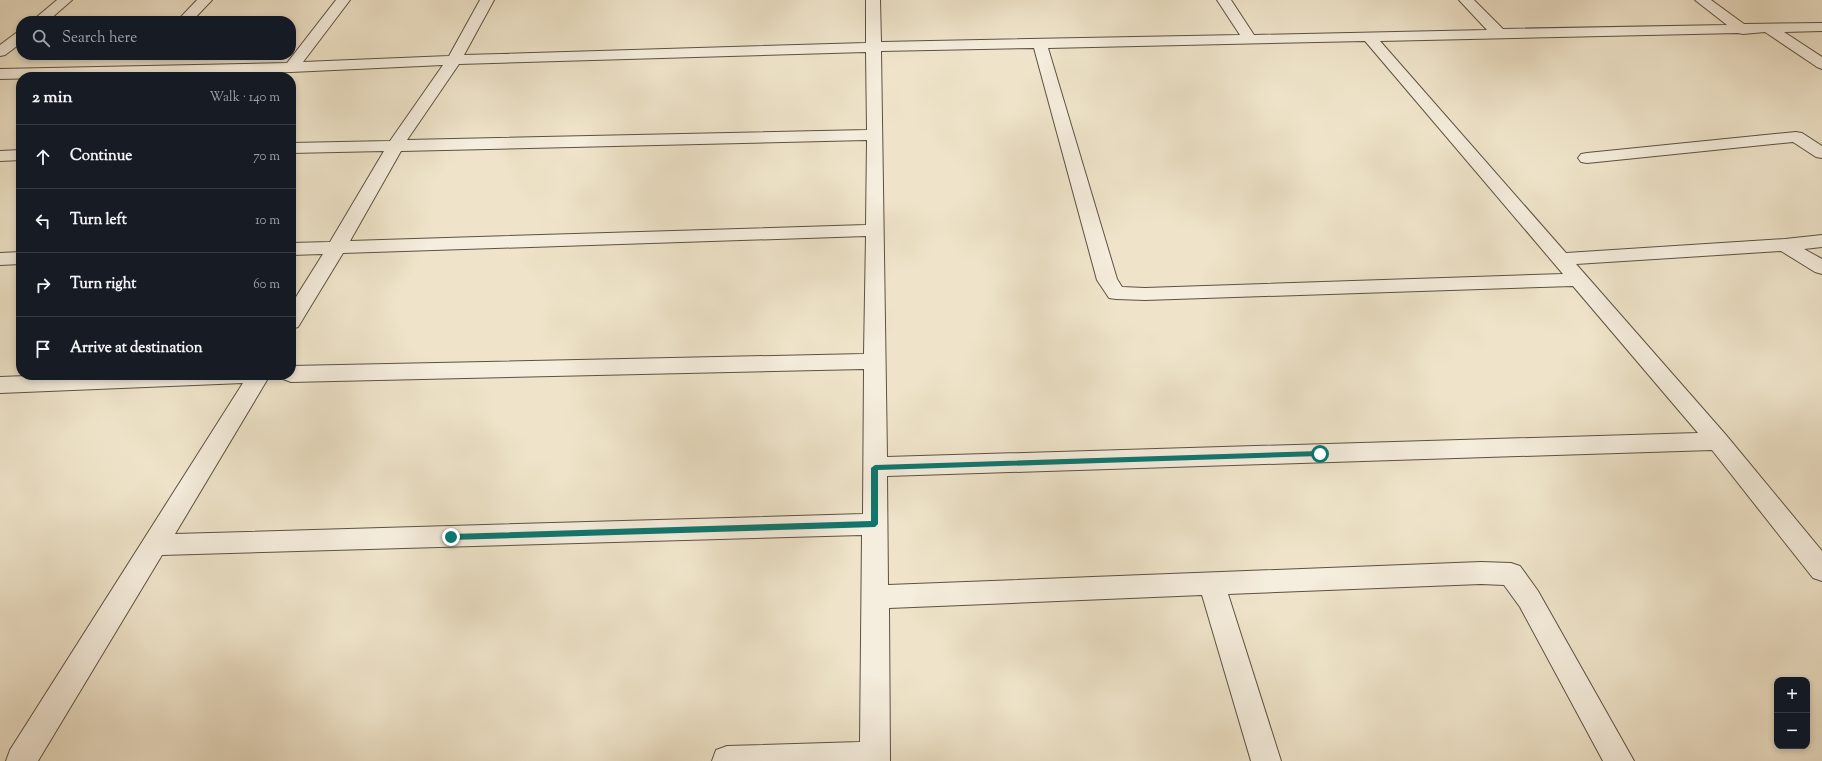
<!DOCTYPE html>
<meta charset="utf-8">
<style>
:root{--surface:#171b24;--page:#20242c;--text:#f1f3f6;--muted:#9ea1a6;--line:#363941}
body{margin:0;font-family:"Sorts Mill Goudy",serif;background:var(--page);color:var(--text)}
.controls{position:absolute;right:12px;bottom:12px;display:grid;overflow:hidden;border-radius:8px;box-shadow:0 2px 6px #0003}
.controls button{width:36px;height:36px;display:grid;place-items:center;padding:0;border:0;border-bottom:1px solid var(--line);background:var(--surface);color:var(--text);font:20px sans-serif}
.stop{position:absolute;width:12px;height:12px;margin:-9px;border:3px solid #0f766e;border-radius:50%;background:#fff}
.stop.end{background:#0f766e;border-color:#fff;box-shadow:0 1px 4px #0008}
.list{margin:0;padding:0;list-style:none}
h2{display:flex;justify-content:space-between;align-items:center;height:52px;margin:0;padding:0 16px;font-size:17px}
h2 small{font-size:13px;font-weight:400;color:var(--muted)}
.list li{display:grid;grid-template-columns:26px 1fr auto;gap:12px;align-items:center;box-sizing:border-box;height:64px;padding:0 16px;border-top:1px solid var(--line)}
.list b{display:block;font-size:15px;white-space:nowrap}
.list em{font-size:13px;font-style:normal;color:var(--muted)}
.icon{flex:none;width:22px;height:22px;fill:none;stroke:currentColor;stroke-width:2;stroke-linecap:round;stroke-linejoin:round}
.map{position:relative;flex:none;width:1822px;height:761px;overflow:hidden}
.search{position:absolute;background:var(--surface);box-shadow:0 2px 6px #0003;left:16px;top:16px;width:280px;height:44px;display:flex;align-items:center;gap:10px;box-sizing:border-box;padding:0 14px;border-radius:16px;color:var(--muted);font-size:15px}
.panel{position:absolute;background:var(--surface);box-shadow:0 2px 6px #0003;left:16px;top:72px;width:280px;height:308px;border-radius:16px}
.map>svg:first-child{display:block}
</style>
<div class="map">
<svg width="1822" height="761" viewBox="0 0 1822 761">
<rect width="100%" height="100%" fill="#efe4ca"/>
<filter id="stains"><feTurbulence type="fractalNoise" baseFrequency=".005" numOctaves="4"/><feColorMatrix values="0 0 0 0 .2 0 0 0 0 .09 0 0 0 0 .02 0 0 0 .5 -.17"/></filter>
<radialGradient id="worn" r=".72"><stop offset=".6" stop-color="#630" stop-opacity="0"/><stop offset="1" stop-color="#630" stop-opacity=".3"/></radialGradient>
<g fill="none" stroke-linecap="round" stroke-linejoin="round">
<defs>
<path id="minor" d="M57,0H72L48,21H32Z
M197,0H212L192,21H177Z
M336,0H350L303,62L449,56L480,0H494L464,55L866,43V0H880L881,42L1240,35L1217,0H1231L1254,35L1487,30L1459,0H1474L1503,29L1727,25L1695,0H1711L1744,24L1822,23V31L1784,32L1822,57V69L1817,67L1765,32L1743,34L1738,33L1380,41L1566,253L1785,239L1822,235V247L1804,249L1822,259V274L1815,272L1781,251L1576,264L1726,435L1822,551V581L1813,578L1712,450L887,476L888,585L1481,562L1511,563L1520,566L1538,591L1634,761H1603L1520,607L1504,585L1481,584L1228,594L1281,761H1251L1202,595L889,608L890,761H712L716,750L727,746L860,742L862,535L162,555L38,761H6L10,750L243,383L0,393V377L53,375H270L175,534L863,514L864,369L291,382L283,379L281,375H291V366L864,354L866,236L343,253L298,327L291,329V305L323,254L291,255V243L330,242L384,151L291,153V143L390,141L443,65L291,72L0,79V69L287,63ZM1365,41L1563,274L1145,288L1122,287L1117,279L1048,48ZM1034,48L1097,280L1109,298L1116,299L1145,300L1573,286L1698,433L887,457L881,51ZM866,52L867,130L407,140L459,64ZM867,140L866,225L350,241L401,151Z
M21,32V43L5,55L0,56V45L16,33Z
M1796,132L1802,133L1822,146V158L1816,157L1793,142L1587,163L1581,162L1578,158L1581,154L1587,153Z
M21,150V160L0,161V151Z
M21,252V264L0,265V253Z"/>
</defs>
<use href="#minor" stroke="#5c5242" stroke-width="2"/>
<use href="#minor" fill="#f5eddd" fill-rule="evenodd"/>
</g>
<path fill="#0f766e" d="M1320,451L1324,454L1320,456L878,470V524L875,527L451,540L448,537L451,534L871,521V468L875,465Z"/>
<rect width="100%" height="100%" filter="url(#stains)"/>
<rect width="100%" height="100%" fill="url(#worn)"/>
</svg>
<div class="controls">
<button>+</button>
<button>−</button>
</div>
<div class="stop" style="left:1320px;top:454px"></div>
<div class="stop end" style="left:451px;top:537px"></div>
<div class="search"><svg class="icon" aria-label="search" viewBox="0 0 24 24"><circle cx="10" cy="10" r="6"/><path d="M15 15l6 6"/></svg>Search here</div>
<section class="panel">
<h2>2 min<small>Walk · 140 m</small></h2>
<ul class="list">
<li><svg class="icon" aria-label="ahead" viewBox="0 0 24 24"><path d="M12 20V5M6 11l6-6 6 6"/></svg><div><b>Continue</b></div><em>70 m</em></li>
<li><svg class="icon" aria-label="left" viewBox="0 0 24 24"><path d="M17 20v-9H6M10 6l-5 5 5 5"/></svg><div><b>Turn left</b></div><em>10 m</em></li>
<li><svg class="icon" aria-label="right" viewBox="0 0 24 24"><path d="M7 20v-9h11M14 6l5 5-5 5"/></svg><div><b>Turn right</b></div><em>60 m</em></li>
<li><svg class="icon" aria-label="arrive" viewBox="0 0 24 24"><path d="M6 21V4h12l-3 4 3 4H6"/></svg><div><b>Arrive at destination</b></div></li>
</ul>
</section>
</div>
